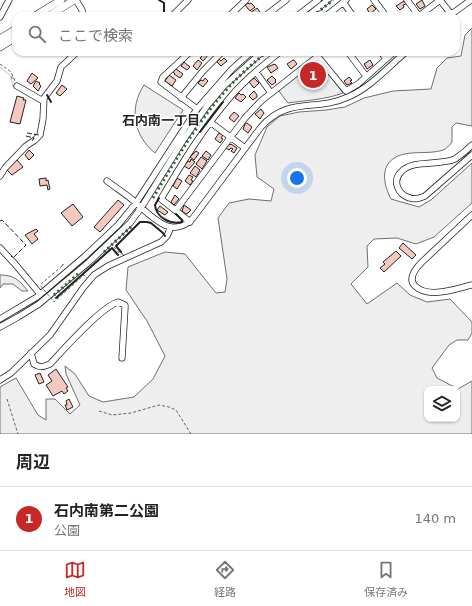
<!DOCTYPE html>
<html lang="ja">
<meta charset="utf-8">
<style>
:root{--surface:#fff;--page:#f2f2f2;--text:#222;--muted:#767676;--line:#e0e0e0;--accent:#c62828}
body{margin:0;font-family:"DejaVu Sans","Noto Sans JP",sans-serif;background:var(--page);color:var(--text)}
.controls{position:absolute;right:12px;bottom:12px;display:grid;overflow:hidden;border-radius:8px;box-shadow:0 1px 3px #0004}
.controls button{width:36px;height:36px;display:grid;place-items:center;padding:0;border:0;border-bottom:1px solid var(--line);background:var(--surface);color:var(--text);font:20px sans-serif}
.you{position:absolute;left:297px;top:178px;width:14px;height:14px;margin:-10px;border:3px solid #fff;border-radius:50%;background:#1a73e8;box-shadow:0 0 0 6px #1a73e833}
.badge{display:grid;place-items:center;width:26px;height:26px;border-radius:50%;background:var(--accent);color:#fff;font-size:13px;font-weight:700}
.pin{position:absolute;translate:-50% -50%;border:2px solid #fff;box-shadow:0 1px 4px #0006}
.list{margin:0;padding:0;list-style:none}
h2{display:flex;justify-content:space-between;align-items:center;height:52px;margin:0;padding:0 16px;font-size:17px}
h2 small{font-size:13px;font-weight:400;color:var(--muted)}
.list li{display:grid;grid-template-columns:26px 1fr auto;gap:12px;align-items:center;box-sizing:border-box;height:64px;padding:0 16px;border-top:1px solid var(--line)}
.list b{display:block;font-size:15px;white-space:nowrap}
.list p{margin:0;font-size:13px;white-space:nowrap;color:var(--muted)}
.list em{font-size:13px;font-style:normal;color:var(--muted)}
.icon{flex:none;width:22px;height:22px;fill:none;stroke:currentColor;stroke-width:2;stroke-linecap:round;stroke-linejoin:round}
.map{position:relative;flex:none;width:472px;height:434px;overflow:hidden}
.search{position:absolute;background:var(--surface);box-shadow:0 1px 3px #0004;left:12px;right:12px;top:12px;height:44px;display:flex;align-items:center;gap:10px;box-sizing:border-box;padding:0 14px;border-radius:12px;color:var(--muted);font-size:15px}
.sheet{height:116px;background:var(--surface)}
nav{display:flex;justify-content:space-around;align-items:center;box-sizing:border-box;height:56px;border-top:1px solid var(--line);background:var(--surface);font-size:11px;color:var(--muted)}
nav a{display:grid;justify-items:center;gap:2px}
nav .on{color:var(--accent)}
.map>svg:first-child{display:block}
</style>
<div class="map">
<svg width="472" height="434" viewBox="0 0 472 434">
<rect width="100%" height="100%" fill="#fff"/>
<path fill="#eee" stroke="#6f6f6f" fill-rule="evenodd" d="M472,28V126L456,123L452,127V142C450,145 446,149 443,150C426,156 400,147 388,164C381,175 386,189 391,199L419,207L431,200L472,163V203L434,237L416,244L397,238L374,239L367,246L368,267L351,284L367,304L397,283L410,295L427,302L450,299L472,322V333L468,340H457L449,345L432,368L437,378L458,389L472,381V434H0V387L16,378L38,415L46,420V399H55L70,414L80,405L66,374L65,366L75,374L89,396L103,402L134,397L153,379L165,356L147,321L126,290L128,267L165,252L185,254L216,293L225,292L227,279L218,218L229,203L249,199L271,201L274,189L257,177L255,155L267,127L280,116L299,112L326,110L345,107L364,98L393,91L431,89L437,68L447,58L461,56L465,35ZM427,389H457V419H427Z
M316,60L319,61L343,93C324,100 308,100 288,103L278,90Z
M144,85L183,110L155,153C133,135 129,108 144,85Z
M0,275C14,275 19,280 28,291H22L13,284H3L0,288Z"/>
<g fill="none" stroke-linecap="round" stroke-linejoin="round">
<path stroke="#d9d9d9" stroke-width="1.5" d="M0,67L10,75L14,89"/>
</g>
<path fill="#f3c9c0" stroke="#222" d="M422,0L425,6L420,9L416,4Z
M404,1L406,4L403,5L404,7L400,10L396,6Z
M248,3L249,4L251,3L255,7L250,11L245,5Z
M372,5L376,9L370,14L367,9Z
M257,8L260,12L257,16H252L250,13Z
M206,52L209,54L203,61L200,58Z
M224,58L227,61L221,66L217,62L219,59L221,61Z
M198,60L202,63L197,70L193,66Z
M293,60H294L297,64L291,69L287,64Z
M370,60L373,65L367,69L364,64Z
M184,62L190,67L187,70L181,66Z
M275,64L278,68L271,73L267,67Z
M176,69L183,74L180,78L174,74H175L173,72Z
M32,73L38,78L31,84L27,81Z
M169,75L176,80L172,86L165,81Z
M272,76L276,80L275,81L276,82L272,85L267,80Z
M349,77L352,80L350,81L352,83L347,85L344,81Z
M205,78L208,81L203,87L198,83L201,80L203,81Z
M254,78L259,83L254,88L249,82Z
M36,81L40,83L39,84L41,86L38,91L33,86Z
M62,85L67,89L60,96L56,93Z
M254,91L257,95V97L253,100L249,96Z
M239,93L241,95L243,94L246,97L241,102L235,98Z
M17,96L24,98L23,100H26L20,124L10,122Z
M261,109L264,113L260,119L255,114Z
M234,112L239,116L234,122L229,118Z
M247,123L252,127L248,133L243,129L245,124Z
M219,133L223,135L221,138L223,139L220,143L215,139Z
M229,144L230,145L231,144L237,148L234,153L231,151L233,149L231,148L229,150L226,148Z
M29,150L34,155L29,160L25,155Z
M196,151L199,153L194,160L190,157Z
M206,151L211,155L208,160L202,156Z
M201,157L207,161L202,169L196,164Z
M191,159L195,162L189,169L184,166L188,161L190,162Z
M17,160L23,167L12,175L7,170Z
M195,166L200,170L196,177L190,173Z
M189,175L193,177L191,180L193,181L190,185L185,181Z
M46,178V181L48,180L50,189L48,190L47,185L40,186L39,179Z
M177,178L182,181L177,189L173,186Z
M175,195L179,199L174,205L171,202Z
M118,200L124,205L100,232L94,227Z
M73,204L83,217L72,226L61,213Z
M184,205L191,210L188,213L186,214L182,211Z
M160,206L168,212L165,215L157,210Z
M36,229L38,231L34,234L38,239L32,244L25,235Z
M403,243L416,255L412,259L399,248Z
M396,251L401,256L384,272L380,268L385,264L383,262Z
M56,369L68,387L66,388L68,391L64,394L62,391L53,396L46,385L52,381L48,375Z
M40,373L44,382L39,384L35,375Z
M69,399L73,407L67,410L65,405H67L66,401Z"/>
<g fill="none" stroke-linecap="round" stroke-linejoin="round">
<defs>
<path id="minor" d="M76,0L82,10L83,16
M374,0L386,16
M407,0L419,16
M343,2L353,16
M172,16L188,0
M229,16L246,0
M265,16L286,0
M297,16L318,0
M308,16L328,0
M326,16L346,0
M419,16L440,0L451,14
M449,16L471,0
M0,17L9,0
M190,52L163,77L161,82L197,109
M314,52L346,91L358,84L394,52
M348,52L366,76
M381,52L386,59
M256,72L271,93
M17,86L43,101
M181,98L203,71L222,52
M210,122L245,148
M472,145C467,150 461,155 455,159C439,166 412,159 401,172C392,181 398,195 410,198C416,200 420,198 425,196L472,155
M0,176L5,168L26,146L35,140L40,135L43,119L44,98L57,81L61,67L77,52
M107,181C116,188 126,194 135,202C151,216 172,241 193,218L261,127C288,96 316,112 348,97C370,88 388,67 406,52
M176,210L245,118L261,101L317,57
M472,215L422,262C416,268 407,278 415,286C429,299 455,289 472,285
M190,222L161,199C182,163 204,127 232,95C246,79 263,65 280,52
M0,248L15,264L40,294
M0,319L37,297L84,257L118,225L136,203L197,109L232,69L251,52
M0,327L18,317L39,304L89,262L130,223L141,208L184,139L207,106L224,86L262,52
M31,353L34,364C40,368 43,367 50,364C64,349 101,307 118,302L125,305V308L122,358
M0,380L11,373L50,335L83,288L94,275L108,266L161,242L167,236L171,227"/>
<path id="major" d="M35,16L61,0
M49,16L74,0
M0,39L16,29
M0,47L16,37"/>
</defs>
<use href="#minor" stroke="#222" stroke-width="7"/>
<use href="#major" stroke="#222" stroke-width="8"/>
<path stroke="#646464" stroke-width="1" stroke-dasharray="3 2" stroke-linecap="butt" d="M0,64L11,72L15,81
M12,79V75
M114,247L121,255
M62,266L63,264L65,266
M7,399L18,434
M99,411L112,415L131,413L159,405L169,407L176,410L191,434"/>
<use href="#minor" stroke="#fff" stroke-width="5.5"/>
<use href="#major" stroke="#fff" stroke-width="7"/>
<path stroke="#646464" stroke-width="1" stroke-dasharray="3 2" stroke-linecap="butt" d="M62,266L40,285L54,302L84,275L87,278"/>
<path stroke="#2f5e38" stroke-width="3" stroke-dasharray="2 3" stroke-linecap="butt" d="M313,16L333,0
M153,198C187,141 214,93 267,52
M104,252L133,225
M54,295L78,274"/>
<path stroke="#222" stroke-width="1" stroke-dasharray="5 2" stroke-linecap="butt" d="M27,133L39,135
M26,136L34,138L32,141
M0,221L2,220L26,245L13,258L11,256
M121,252L124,256"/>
<path stroke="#222" stroke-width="2" d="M159,0L164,3V16
M47,95L51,102
M200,132L223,102
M159,198L155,205C156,217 170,225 182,222V220L176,214
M121,252L116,246L140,222H147L151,223L163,233L165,236
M56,298L112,248L118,255"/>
</g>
<g text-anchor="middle" stroke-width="3" stroke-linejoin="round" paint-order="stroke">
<g font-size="13" font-weight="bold" fill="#222" stroke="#fff">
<text x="161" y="125">石内南一丁目</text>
</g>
</g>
</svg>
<div class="controls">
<button><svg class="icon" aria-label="layers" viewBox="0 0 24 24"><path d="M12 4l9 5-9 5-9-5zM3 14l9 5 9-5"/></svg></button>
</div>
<div class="you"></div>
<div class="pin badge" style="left:313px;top:75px">1</div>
<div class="search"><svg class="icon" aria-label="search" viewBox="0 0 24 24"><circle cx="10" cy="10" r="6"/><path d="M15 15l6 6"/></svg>ここで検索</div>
</div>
<section class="sheet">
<h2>周辺<small></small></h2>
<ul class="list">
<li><span class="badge">1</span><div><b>石内南第二公園</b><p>公園</p></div><em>140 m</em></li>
</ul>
</section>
<nav>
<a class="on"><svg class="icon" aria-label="map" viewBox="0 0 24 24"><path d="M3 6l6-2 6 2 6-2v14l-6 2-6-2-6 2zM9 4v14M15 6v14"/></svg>地図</a>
<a><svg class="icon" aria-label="directions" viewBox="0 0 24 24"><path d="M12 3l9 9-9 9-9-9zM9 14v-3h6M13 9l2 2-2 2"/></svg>経路</a>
<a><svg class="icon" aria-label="saved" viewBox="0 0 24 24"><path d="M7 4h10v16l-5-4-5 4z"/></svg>保存済み</a>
</nav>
